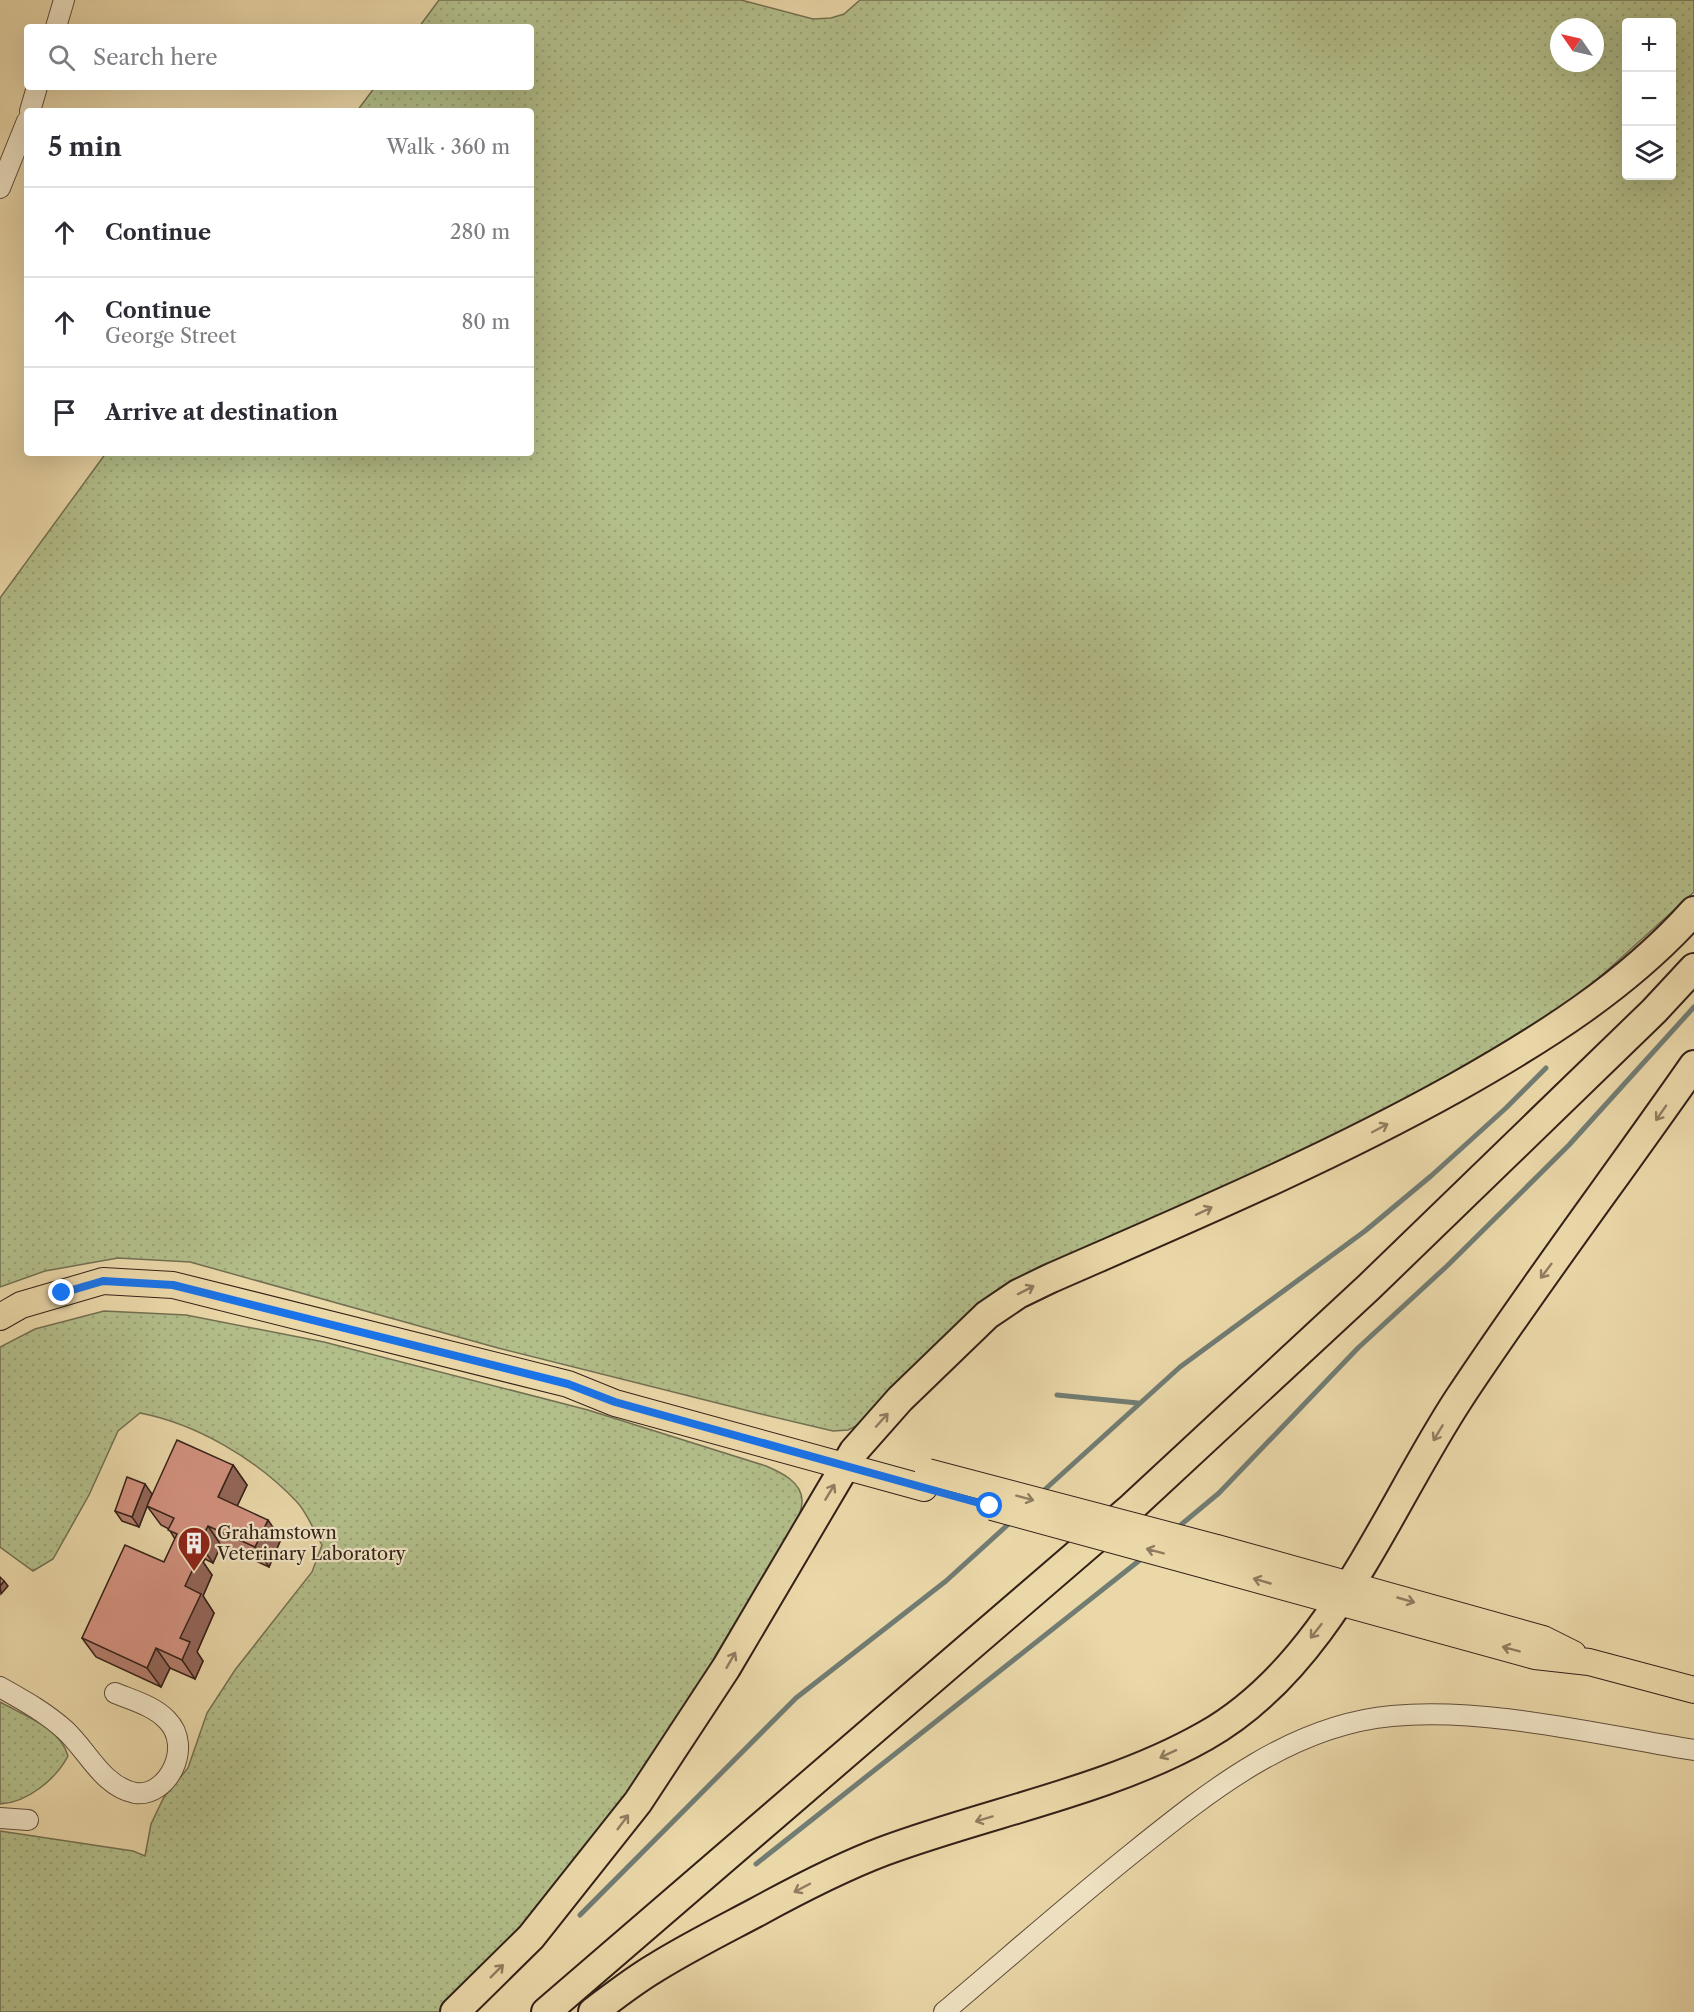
<!DOCTYPE html>
<meta charset="utf-8">
<style>
:root{--surface:#fff;--page:#f2f2f3;--text:#2b2b33;--muted:#7c7c81;--line:#e1e1e2}
body{margin:0;font-family:"Libre Caslon Text",serif;background:var(--page);color:var(--text)}
.controls{position:absolute;right:18px;top:18px;display:grid;overflow:hidden;border-radius:6px;box-shadow:0 6px 24px #0002}
.controls button{width:54px;height:54px;display:grid;place-items:center;padding:0;border:0;border-bottom:2px solid var(--line);background:var(--surface);color:var(--text);font:30px sans-serif}
.compass{position:absolute;left:1550px;top:18px;width:54px;height:54px;border-radius:50%;background:var(--surface);box-shadow:0 6px 24px #0002;rotate:304deg}
.stop{position:absolute;width:18px;height:18px;margin:-14px;border:4px solid #1a73e8;border-radius:50%;background:#fff}
.stop.end{background:#1a73e8;border-color:#fff;box-shadow:0 2px 6px #0008}
.list{margin:0;padding:0;list-style:none}
h2{display:flex;justify-content:space-between;align-items:center;height:78px;margin:0;padding:0 24px;font-size:26px}
h2 small{font-size:20px;font-weight:400;color:var(--muted)}
.list li{display:grid;grid-template-columns:39px 1fr auto;gap:18px;align-items:center;box-sizing:border-box;height:90px;padding:0 24px;border-top:2px solid var(--line)}
.list b{display:block;font-size:22px;white-space:nowrap}
.list p{margin:0;font-size:20px;white-space:nowrap;color:var(--muted)}
.list em{font-size:20px;font-style:normal;color:var(--muted)}
.icon{flex:none;width:33px;height:33px;fill:none;stroke:currentColor;stroke-width:2;stroke-linecap:round;stroke-linejoin:round}
.map{position:relative;flex:none;width:1694px;height:2012px;overflow:hidden}
.search{position:absolute;background:var(--surface);box-shadow:0 6px 24px #0002;left:24px;top:24px;width:510px;height:66px;display:flex;align-items:center;gap:15px;box-sizing:border-box;padding:0 21px;border-radius:6px;color:var(--muted);font-size:22px}
.panel{position:absolute;background:var(--surface);box-shadow:0 6px 24px #0002;left:24px;top:108px;width:510px;height:348px;border-radius:6px}
.map>svg:first-child{display:block}
</style>
<div class="map">
<svg width="1694" height="2012" viewBox="0 0 1694 2012">
<defs>
<pattern id="grass-dots" width="8" height="8" patternUnits="userSpaceOnUse" patternTransform="scale(1.5)"><rect width="8" height="8" fill="#b3bf8b"/><path d="M2 2h.1M6 6h.1" fill="none" stroke="#9aa477" stroke-width="1.8" stroke-linecap="round"/></pattern>
</defs>
<rect width="100%" height="100%" fill="#ebd8a9"/>
<filter id="stains"><feTurbulence type="fractalNoise" baseFrequency=".00333" numOctaves="4"/><feColorMatrix values="0 0 0 0 .2 0 0 0 0 .09 0 0 0 0 .02 0 0 0 .5 -.17"/></filter>
<radialGradient id="worn" r=".72"><stop offset=".6" stop-color="#630" stop-opacity="0"/><stop offset="1" stop-color="#630" stop-opacity=".3"/></radialGradient>
<path fill="url(#grass-dots)" stroke="#737052" stroke-width="1.5" fill-rule="evenodd" d="M439,0H741L813,19L831,18L844,14L860,0H1694V892L1571,1003L1474,1072L1090,1249L862,1423L848,1430L833,1431L761,1414L498,1348L190,1262L118,1258L45,1271L0,1287V598L106,453H531V111H357L375,87H531V27H419ZM1626,22H1672V176H1626ZM1559,27H1595V63H1559Z
M104,1311L186,1315L324,1342L588,1410L766,1466C780,1472 803,1482 802,1502C801,1530 748,1607 731,1633C692,1694 653,1757 612,1816C562,1887 502,1950 442,2012H0V1831L133,1851L145,1856L151,1824L164,1797L188,1768L207,1713L235,1670L312,1572L322,1545C314,1531 307,1512 296,1501C256,1459 197,1424 140,1413L118,1431L89,1495L53,1559L33,1571L0,1547V1347L35,1329Z
M0,1702C23,1715 61,1728 68,1756C56,1779 27,1803 0,1804Z"/>
<g fill="none" stroke-linecap="round" stroke-linejoin="round">
<path stroke="#717c73" stroke-width="5" d="M1057,1395L1138,1403
M1041,1493L1180,1367L1365,1231L1431,1176L1506,1108L1546,1068
M1177,1528L1219,1493L1358,1348L1447,1266L1569,1145L1694,1007
M756,1864L1145,1556
M580,1915L796,1698L946,1581L1013,1520"/>
<defs>
<path id="minor" d="M56,27L64,0
M30,111L37,87
M0,188L27,121
M0,1687C23,1700 45,1712 65,1730C88,1751 102,1786 135,1793C167,1798 194,1747 167,1720C154,1706 132,1700 115,1693
M0,1818L28,1820
M944,2012C1008,1958 1070,1903 1135,1851C1211,1790 1292,1725 1392,1716C1486,1707 1601,1735 1694,1750"/>
<path id="major" d="M0,1317L21,1305L103,1281L173,1285L568,1384L615,1403L924,1488
M1217,1548L1543,1639L1573,1654
M1212,1567L1535,1656L1589,1662L1694,1690"/>
<path id="highway" d="M455,2012L531,1937L638,1802L726,1668L854,1451L900,1399L987,1315L1018,1294L1049,1279C1186,1219 1324,1161 1455,1088C1542,1039 1627,986 1694,911
M546,2012L1132,1507L1369,1287L1654,1011L1694,968
M593,2012C613,1997 633,1981 655,1968C687,1948 721,1931 755,1913C797,1890 839,1868 884,1851C989,1812 1108,1791 1205,1736C1328,1667 1385,1512 1458,1400C1533,1286 1616,1177 1694,1065"/>
</defs>
<use href="#minor" stroke="#614f3c" stroke-width="22"/>
<use href="#major" stroke="#332118" stroke-width="28"/>
<use href="#highway" stroke="#332118" stroke-width="32"/>
<use href="#minor" stroke="#f2e6c7" stroke-width="20"/>
<use href="#major" stroke="#ebd8a9" stroke-width="26"/>
<use href="#highway" stroke="#ebd8a9" stroke-width="28"/>
<defs>
<path id="major-bridge" d="M928,1472L1217,1548
M992,1507L1212,1567"/>
</defs>
<use href="#major-bridge" stroke="#332118" stroke-width="28" stroke-linecap="butt"/>
<use href="#major-bridge" stroke="#ebd8a9" stroke-width="26"/>
</g>
<path fill="#b67e6e" stroke="#332118" stroke-width="1.5" d="M233,1465L247,1485L237,1506L281,1539L269,1567L221,1545L213,1563L205,1559L203,1562L212,1575L203,1596L214,1613L197,1652L203,1661L195,1679L170,1668L161,1687L96,1657L82,1638L164,1562L175,1539L169,1529L161,1525L147,1506L139,1527L122,1521L115,1511L152,1494L149,1501Z"/>
<path fill="#94665a" stroke="#332118" stroke-width="1.5" d="M233,1465L247,1485L232,1517L218,1497Z
M145,1484L152,1494L139,1527L132,1517Z
M268,1520L281,1539L269,1567L255,1547Z
M208,1526L221,1545L213,1563L199,1543Z
M191,1539L205,1559L203,1562L212,1575L203,1596L214,1613L197,1652L203,1661L195,1679L182,1660L180,1638L185,1586L186,1550Z
M4,1581L8,1586L1,1594L0,1586Z
M156,1648L170,1668L161,1687L147,1668Z"/>
<path fill="#d49280" stroke="#332118" stroke-width="1.5" d="M177,1440L233,1465L218,1497L268,1520L255,1547L208,1526L199,1543L191,1539L186,1550L199,1556L185,1586L201,1594L180,1638L190,1642L182,1660L156,1648L147,1668L82,1638L125,1545L164,1562L177,1534L168,1530L174,1518L147,1506Z
M127,1477L145,1484L132,1517L115,1511Z
M0,1577L4,1581L0,1586Z"/>
<defs><path id="oneway-shaft" d="M-6 0H5M1.5-3L5.5 0L1.5 3" fill="none" stroke-width="1.6" stroke-linecap="round" stroke-linejoin="round" transform="scale(1.5)"/></defs>
<g stroke="#8f7c60">
<use href="#oneway-shaft" transform="translate(1661 1113) rotate(125)"/>
<use href="#oneway-shaft" transform="translate(1380 1128) rotate(-28)"/>
<use href="#oneway-shaft" transform="translate(1204 1211) rotate(-25)"/>
<use href="#oneway-shaft" transform="translate(1546 1271) rotate(127)"/>
<use href="#oneway-shaft" transform="translate(1026 1290) rotate(-27)"/>
<use href="#oneway-shaft" transform="translate(882 1420) rotate(-48)"/>
<use href="#oneway-shaft" transform="translate(1438 1433) rotate(121)"/>
<use href="#oneway-shaft" transform="translate(830 1492) rotate(-59)"/>
<use href="#oneway-shaft" transform="translate(1025 1498) rotate(15)"/>
<use href="#oneway-shaft" transform="translate(1155 1551) rotate(-165)"/>
<use href="#oneway-shaft" transform="translate(1262 1581) rotate(-164)"/>
<use href="#oneway-shaft" transform="translate(1406 1600) rotate(16)"/>
<use href="#oneway-shaft" transform="translate(1316 1631) rotate(128)"/>
<use href="#oneway-shaft" transform="translate(1511 1649) rotate(-165)"/>
<use href="#oneway-shaft" transform="translate(731 1660) rotate(-60)"/>
<use href="#oneway-shaft" transform="translate(1168 1754) rotate(155)"/>
<use href="#oneway-shaft" transform="translate(984 1819) rotate(163)"/>
<use href="#oneway-shaft" transform="translate(623 1822) rotate(-53)"/>
<use href="#oneway-shaft" transform="translate(802 1888) rotate(152)"/>
<use href="#oneway-shaft" transform="translate(497 1971) rotate(-45)"/>
</g>
<g fill="none" stroke-linecap="round" stroke-linejoin="round">
<path stroke="#1a73e8" stroke-width="8" d="M62,1293L103,1281L173,1285L568,1384L615,1402L990,1506"/>
</g>
<defs>
<symbol id="building-pin" viewBox="-11 -11 22 30"><path d="M0 17L-7.5 6A9.5 9.5 0 1 1 7.5 6Z" fill="#8f2418" stroke="#f2e6c7"/><path d="M-4-6H4V6H1V3H-1V6H-4ZM-2.5-4.3h1.7v1.8h-1.7ZM.8-4.3h1.7v1.8H.8ZM-2.5-1h1.7V.8h-1.7ZM.8-1h1.7V.8H.8Z" fill="#fff"/></symbol>
</defs>
<g fill-rule="evenodd">
<use href="#building-pin" x="175" y="1524" width="38" height="52"/>
</g>
<g text-anchor="middle" stroke-width="4.5" stroke-linejoin="round" paint-order="stroke">
<g font-size="18" fill="#332118" stroke="#f2e6c7" text-anchor="start">
<text x="217" y="1539">Grahamstown<tspan x="217" dy="21">Veterinary Laboratory</tspan></text>
</g>
</g>
<rect width="100%" height="100%" filter="url(#stains)"/>
<rect width="100%" height="100%" fill="url(#worn)"/>
</svg>
<div class="controls">
<button>+</button>
<button>−</button>
<button><svg class="icon" aria-label="layers" viewBox="0 0 24 24"><path d="M12 4l9 5-9 5-9-5zM3 14l9 5 9-5"/></svg></button>
</div>
<svg class="compass" viewBox="-18 -18 36 36"><path d="M0-13l5 13h-10z" fill="#e53935"/><path d="M0 13l5-13h-10z" fill="#7c7c81"/></svg>
<div class="stop" style="left:990px;top:1506px"></div>
<div class="stop end" style="left:62px;top:1293px"></div>
<div class="search"><svg class="icon" aria-label="search" viewBox="0 0 24 24"><circle cx="10" cy="10" r="6"/><path d="M15 15l6 6"/></svg>Search here</div>
<section class="panel">
<h2>5 min<small>Walk · 360 m</small></h2>
<ul class="list">
<li><svg class="icon" aria-label="ahead" viewBox="0 0 24 24"><path d="M12 20V5M6 11l6-6 6 6"/></svg><div><b>Continue</b></div><em>280 m</em></li>
<li><svg class="icon" aria-label="ahead" viewBox="0 0 24 24"><path d="M12 20V5M6 11l6-6 6 6"/></svg><div><b>Continue</b><p>George Street</p></div><em>80 m</em></li>
<li><svg class="icon" aria-label="arrive" viewBox="0 0 24 24"><path d="M6 21V4h12l-3 4 3 4H6"/></svg><div><b>Arrive at destination</b></div></li>
</ul>
</section>
</div>
